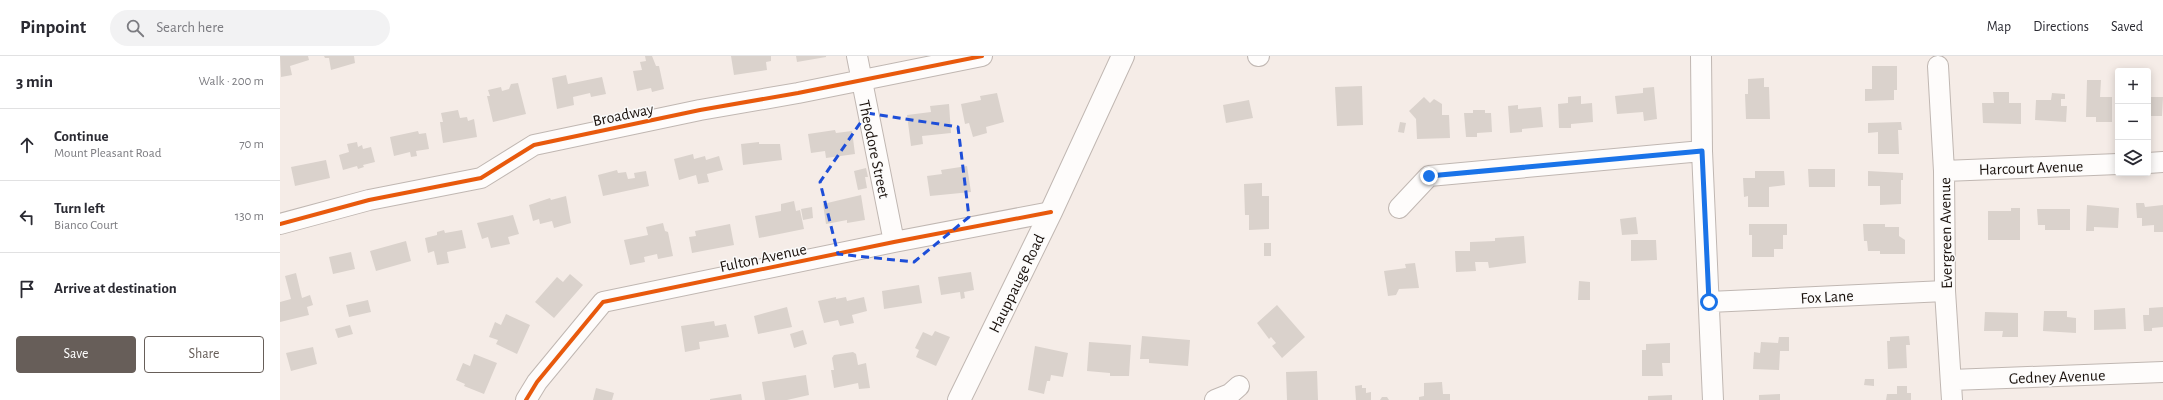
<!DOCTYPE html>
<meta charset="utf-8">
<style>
:root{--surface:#fff;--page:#f2f2f3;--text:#2b2b33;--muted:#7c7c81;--line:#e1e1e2;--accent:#675e59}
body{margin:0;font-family:"Alegreya Sans",sans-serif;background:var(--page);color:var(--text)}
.controls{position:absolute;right:12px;top:12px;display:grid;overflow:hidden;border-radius:4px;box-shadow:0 2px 10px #0003}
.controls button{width:36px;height:36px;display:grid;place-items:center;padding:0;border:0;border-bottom:1px solid var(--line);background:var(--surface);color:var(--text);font:20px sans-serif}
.stop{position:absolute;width:12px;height:12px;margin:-9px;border:3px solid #1a73e8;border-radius:50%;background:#fff}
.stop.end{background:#1a73e8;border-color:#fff;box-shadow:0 1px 4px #0008}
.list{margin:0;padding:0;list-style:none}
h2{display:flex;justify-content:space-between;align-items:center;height:52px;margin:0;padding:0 16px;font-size:17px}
h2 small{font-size:13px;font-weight:400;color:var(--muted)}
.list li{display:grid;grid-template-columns:26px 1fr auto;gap:12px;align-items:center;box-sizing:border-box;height:72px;padding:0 16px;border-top:1px solid var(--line)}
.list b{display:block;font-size:15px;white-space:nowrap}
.list p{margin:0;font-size:13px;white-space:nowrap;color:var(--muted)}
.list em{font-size:13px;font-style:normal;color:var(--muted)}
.actions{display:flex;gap:8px;padding:12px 16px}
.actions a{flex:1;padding:9px 0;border:1px solid var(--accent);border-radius:4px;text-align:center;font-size:14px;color:var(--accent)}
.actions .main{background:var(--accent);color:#fff}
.icon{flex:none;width:22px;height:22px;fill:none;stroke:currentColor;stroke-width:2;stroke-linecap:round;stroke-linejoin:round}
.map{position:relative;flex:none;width:1883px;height:344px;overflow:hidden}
header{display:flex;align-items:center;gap:24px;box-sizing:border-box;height:56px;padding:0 20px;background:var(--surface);border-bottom:1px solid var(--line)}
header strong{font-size:19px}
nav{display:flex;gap:22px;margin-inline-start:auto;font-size:14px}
.search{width:280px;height:36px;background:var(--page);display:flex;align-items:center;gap:10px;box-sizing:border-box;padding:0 14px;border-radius:22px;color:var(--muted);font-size:15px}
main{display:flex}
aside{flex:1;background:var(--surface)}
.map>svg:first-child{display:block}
</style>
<header>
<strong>Pinpoint</strong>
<div class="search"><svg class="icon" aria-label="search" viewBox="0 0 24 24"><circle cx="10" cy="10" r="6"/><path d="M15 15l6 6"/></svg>Search here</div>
<nav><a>Map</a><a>Directions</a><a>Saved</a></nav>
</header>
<main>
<aside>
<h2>3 min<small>Walk · 200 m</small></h2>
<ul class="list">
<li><svg class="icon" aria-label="ahead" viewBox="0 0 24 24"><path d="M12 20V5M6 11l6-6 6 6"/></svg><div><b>Continue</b><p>Mount Pleasant Road</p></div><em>70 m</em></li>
<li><svg class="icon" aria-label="left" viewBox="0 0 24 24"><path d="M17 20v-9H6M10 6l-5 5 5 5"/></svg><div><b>Turn left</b><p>Bianco Court</p></div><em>130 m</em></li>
<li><svg class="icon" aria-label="arrive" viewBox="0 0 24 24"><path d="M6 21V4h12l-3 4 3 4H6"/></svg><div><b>Arrive at destination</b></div></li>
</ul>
<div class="actions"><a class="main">Save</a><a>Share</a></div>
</aside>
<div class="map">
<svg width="1883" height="344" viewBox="0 0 1883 344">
<rect width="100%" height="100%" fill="#f5ece7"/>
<path fill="#dad2cc" d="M0,0H28L29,4L10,10L12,19L1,21Z
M44,0H74L75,7L51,14L49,2H45Z
M365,0H372L376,10H379L384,33L372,36L371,32L357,35L353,15L362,14L360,6L366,5Z
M451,0H491V5L486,6L487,14L454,19Z
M516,0H546V1L517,6Z
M1592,10H1617V34H1614V44L1585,45V33H1592Z
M286,19L288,28L322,21L326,38L311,41L310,37L293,41L294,49L277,53L272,22Z
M1484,22V31H1489L1490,63H1466L1465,38H1468V23Z
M1807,24H1821L1820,41H1832V66H1816V61H1806Z
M238,27L246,58L213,66L207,40H210L208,34L221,31L222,35L229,33L231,28Z
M1082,30L1083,69L1057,70L1055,31Z
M1374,31L1377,63L1364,65L1363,56L1337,58L1335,40L1363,37V32Z
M1713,36H1729V47H1741V68L1703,67L1702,47H1714Z
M717,37L724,66L706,71L707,77L693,81L689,67L685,68L681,48L701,44L700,40Z
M1772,37L1785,38V43H1781V50H1787L1786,66L1755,64L1756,44H1771Z
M1301,40V48L1312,47L1313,66L1291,68V72H1279L1278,48L1288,47V41Z
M1144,41L1150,47L1154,43L1162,48V59H1169L1170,82L1137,83L1136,63L1129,55Z
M1868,41H1883L1882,60H1868Z
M969,44L973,62L946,67L943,49Z
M669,48L671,77L642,80L643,88L631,90L627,59L651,56L650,50Z
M1238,49V53L1261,51L1263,71L1242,73V76L1230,77L1228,50Z
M178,54L180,62L187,61L188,65L194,63L197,81L163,87L160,66H163L161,57Z
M1193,54H1205V57H1211L1212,76L1197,77V81H1186L1184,57H1193Z
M1120,66L1126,67L1124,77L1118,76Z
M1621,66L1622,74H1618L1619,98H1598V76L1588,77V67Z
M555,74L556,77L572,75L575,98L546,102L545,95L531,97L528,78Z
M138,75L139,78L146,77L149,93L136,95L137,100L131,101L130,96L114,100L110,81Z
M77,86L78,91L82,89L83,93L91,91L95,106L83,109L84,111L78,113L77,110L63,114L59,99L69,96L67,88Z
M479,86V88H500L502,104L463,109L461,88Z
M413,98L414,103L425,100L426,104L439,100L443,114L427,118L429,126L418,128L416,119L399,124L394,103Z
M46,104L50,122L15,130L11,111Z
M687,110L691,136L650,140L647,120L662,118L661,114Z
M586,112L588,121H585L587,132L578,134L574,115Z
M1528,113H1555V131H1529Z
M337,114L338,117L346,116L348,123L355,122L354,117L366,115L369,130L323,140L318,119Z
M1475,115H1504L1505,129L1489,131V151H1468V140L1464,141L1463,122H1475Z
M1588,115L1623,117V124H1621V148L1600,149V130H1588Z
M982,127V140H989V173L969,174V159H965L964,128Z
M581,139L585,164L567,167V164L546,168L543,148Z
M286,140L291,167L274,172L272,165L260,168L259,163L253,165L249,149L270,142L271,144Z
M514,145L516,155L520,154L524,173L479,182L475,160L501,155V158V148Z
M1856,147H1864L1865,151L1883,149V176H1874V169L1862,170V162H1857Z
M1807,149L1839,152L1838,172L1814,171V175H1806Z
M532,151L533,162L523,164L521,153Z
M1731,152H1740V184H1708V155H1731Z
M1757,153H1790V174H1765V169H1758Z
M233,159L239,178L228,181L230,188L211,192L208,181L202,183L197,167Z
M1356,161L1358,178L1342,179L1340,163Z
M383,167L385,175L388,176L393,200L378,203L377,198L364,201L365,206L350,209L344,184L368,179L366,171Z
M450,168L454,189L412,197L409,181L416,180L415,175Z
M1469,168H1507V179H1503V193H1494V201H1472V179H1469Z
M1583,168H1605V171H1619V180L1625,184V198H1600V195H1588L1587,185H1584Z
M164,174L165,177L182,174L186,192L167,196L169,207L157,209L154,195L148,197L145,182L157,179V176Z
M1244,180L1246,207L1209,212L1208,206H1195L1196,215L1176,216L1175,195H1190V186L1215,185V182Z
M1351,184H1376L1377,204L1351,205Z
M126,185L131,205L96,215L90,195Z
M984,187H991V200H984Z
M71,196L75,213L53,218L49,201Z
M1135,207L1139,232L1119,233L1116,239L1108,240L1104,215L1126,212L1125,208Z
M691,216L694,234L684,236L685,242L681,243L680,236L661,239L658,221Z
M16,217L22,242L30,239L33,249L27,251L29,259L0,266V246L11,243L5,220Z
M290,218L303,229L274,262L255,246L277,221L283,226Z
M1299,225L1310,226V244H1298Z
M639,229L642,247L604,253L602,235Z
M556,241V243L566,241L567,245L584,241L587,255L572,259L574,267L560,270L558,264L544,267L538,245Z
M88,244L91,256L69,261L66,249Z
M997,249L1025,281L1002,302L992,290L996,287L991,281L989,283L977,267Z
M507,251L512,271L478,278L474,260Z
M1883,251V271L1872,272V275H1864L1863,259H1869V252Z
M1845,252L1846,273L1814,274V254Z
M1764,255H1787V261L1796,262V277L1763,275Z
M1705,256L1738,257V281H1722L1723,275H1704Z
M226,258L250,269L237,298L216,288L218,284L209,281L215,266L221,269Z
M434,265L435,270L446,268L449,281L419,286L420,293L405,296L401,270Z
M70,269L73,278L58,282L55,273Z
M523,274L527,288L514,292L510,278Z
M655,275L670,281L656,310L636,301L639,294L635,292L643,276L652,280Z
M862,280L910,284L908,310L869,307V303H860Z
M1629,280L1630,289H1626L1627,312L1608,313L1607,285H1610V281Z
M1499,281H1509V295H1500L1499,314L1473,313L1474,296L1480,297L1481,286L1498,287Z
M809,286L851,289L849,320H830V317L807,315Z
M1390,287V307H1382L1383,320H1362V294H1366V288Z
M755,290L788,297L783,321L771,319L770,325H767L764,338L748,334Z
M33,291L37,308L11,315L6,297Z
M573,296L576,298L578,309L586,307L590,332L579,333L578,327L554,332L551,314H554L552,302L554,299Z
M194,298L217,307L204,338L184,330L185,328L176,324L183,307L190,310Z
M1037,315L1038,344H1007L1006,316Z
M526,319L529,339L507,344H485L482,326Z
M1585,323H1594V330L1584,329Z
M1162,326L1163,338H1170V344H1139V341L1144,340V327Z
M1082,329V332H1086V337L1091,336V344H1076L1075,330Z
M1617,330H1627V337H1631V344H1606L1607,338H1617Z
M316,332L334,337L332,344H313Z
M461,338L462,344H430V343Z
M1500,338V344H1479V339Z
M1392,339V344H1368V340Z
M1102,341H1107L1109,344H1100Z"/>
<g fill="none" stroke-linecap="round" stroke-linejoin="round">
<defs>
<path id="minor" d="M577,0L614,186
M978,0H979
M1421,0L1422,95L1433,344
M1658,10L1664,115L1665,235L1672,344
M1868,107L1883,106
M1664,115L1838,108
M1119,152L1149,120L1422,95
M0,168L89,144L201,122L254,89L420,54L518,37L702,0
M1429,246L1665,235
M1671,324L1883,316
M246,344L257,326L323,246L614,186L771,156
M935,344L950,338L959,330"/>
<path id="major" d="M679,344L771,156L843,0"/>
</defs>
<use href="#minor" stroke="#c0b7b2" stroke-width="22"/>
<use href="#major" stroke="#c0b7b2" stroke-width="24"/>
<use href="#minor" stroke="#fefcfb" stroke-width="20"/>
<use href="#major" stroke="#fefcfb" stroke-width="22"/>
<defs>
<path id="cycleway" d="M0,168L89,144L201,122L254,89L420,54L518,37L702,0
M246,344L257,326L323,246L614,186L771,156"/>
</defs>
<use href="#cycleway" stroke="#fbfbfb" stroke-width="6"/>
<use href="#cycleway" stroke="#e8590c" stroke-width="4"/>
</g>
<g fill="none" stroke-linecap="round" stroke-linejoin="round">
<path stroke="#1a73e8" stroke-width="5" d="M1149,120L1422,95L1429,246"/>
</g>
<path fill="none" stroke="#1d4ed8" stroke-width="3" stroke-dasharray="8 5" stroke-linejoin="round" d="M587,57L678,71L689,161L634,206L558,198L540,126Z"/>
<g text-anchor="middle" stroke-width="3" stroke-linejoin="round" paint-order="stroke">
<g font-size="16" fill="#1a110c" stroke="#fbfbfb">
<text transform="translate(343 58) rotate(-12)" y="6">Broadway</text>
<text transform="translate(595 93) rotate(78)" y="6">Theodore Street</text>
<text transform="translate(1751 111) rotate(-2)" y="6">Harcourt Avenue</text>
<text transform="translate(1665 177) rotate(-91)" y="6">Evergreen Avenue</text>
<text transform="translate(483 201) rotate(-12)" y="6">Fulton Avenue</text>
<text transform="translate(736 227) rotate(-64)" y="6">Hauppauge Road</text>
<text transform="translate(1547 240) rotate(-3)" y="6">Fox Lane</text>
<text transform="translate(1777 320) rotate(-2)" y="6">Gedney Avenue</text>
</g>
</g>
</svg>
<div class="controls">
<button>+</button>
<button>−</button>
<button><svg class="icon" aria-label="layers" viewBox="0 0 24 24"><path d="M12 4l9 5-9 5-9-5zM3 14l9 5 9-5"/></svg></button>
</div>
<div class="stop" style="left:1429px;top:246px"></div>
<div class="stop end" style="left:1149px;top:120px"></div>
</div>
</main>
